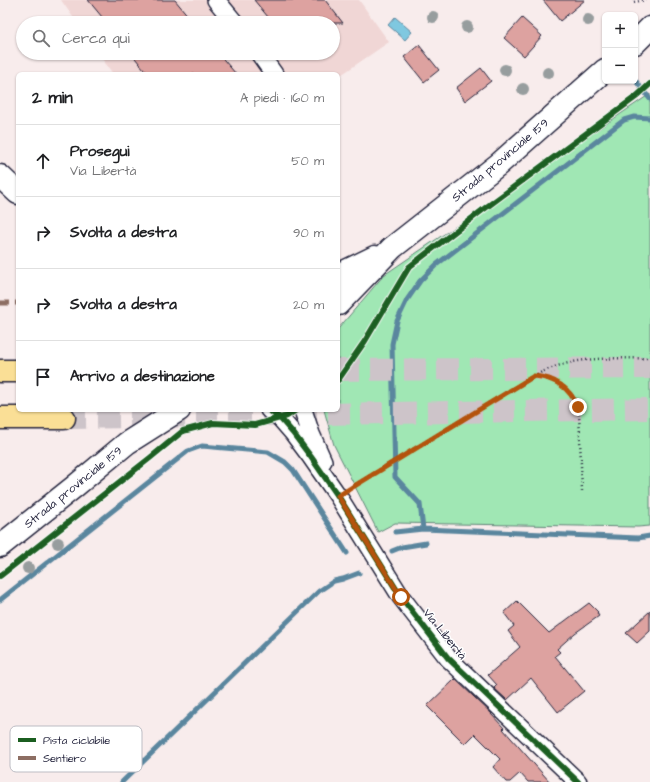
<!DOCTYPE html>
<html lang="it">
<meta charset="utf-8">
<style>
:root{--surface:#fff;--page:#f6f6f6;--text:#202124;--muted:#757577;--line:#e0e0e0}
body{margin:0;font-family:"Architects Daughter",sans-serif;background:var(--page);color:var(--text)}
.controls{position:absolute;right:12px;top:12px;display:grid;overflow:hidden;border-radius:6px;box-shadow:0 1px 3px #0004}
.controls button{width:36px;height:36px;display:grid;place-items:center;padding:0;border:0;border-bottom:1px solid var(--line);background:var(--surface);color:var(--text);font:20px sans-serif}
.stop{position:absolute;width:12px;height:12px;margin:-9px;border:3px solid #b45309;border-radius:50%;background:#fff}
.stop.end{background:#b45309;border-color:#fff;box-shadow:0 1px 4px #0008}
.list{margin:0;padding:0;list-style:none}
h2{display:flex;justify-content:space-between;align-items:center;height:52px;margin:0;padding:0 16px;font-size:17px}
h2 small{font-size:13px;font-weight:400;color:var(--muted)}
.list li{display:grid;grid-template-columns:26px 1fr auto;gap:12px;align-items:center;box-sizing:border-box;height:72px;padding:0 16px;border-top:1px solid var(--line)}
.list b{display:block;font-size:15px;white-space:nowrap}
.list p{margin:0;font-size:13px;white-space:nowrap;color:var(--muted)}
.list em{font-size:13px;font-style:normal;color:var(--muted)}
.icon{flex:none;width:22px;height:22px;fill:none;stroke:currentColor;stroke-width:2;stroke-linecap:round;stroke-linejoin:round}
.map{position:relative;flex:none;width:650px;height:782px;overflow:hidden}
.search{position:absolute;background:var(--surface);box-shadow:0 1px 3px #0004;left:16px;top:16px;width:324px;height:44px;display:flex;align-items:center;gap:10px;box-sizing:border-box;padding:0 14px;border-radius:22px;color:var(--muted);font-size:15px}
.panel{position:absolute;background:var(--surface);box-shadow:0 1px 3px #0004;left:16px;top:72px;width:324px;height:340px;border-radius:6px}
.map>svg:first-child{display:block}
</style>
<div class="map">
<svg width="650" height="782" viewBox="0 0 650 782">
<rect width="100%" height="100%" fill="#f8ecec"/>
<filter id="ink" filterUnits="userSpaceOnUse"><feTurbulence type="fractalNoise" baseFrequency=".025" numOctaves="2"/><feDisplacementMap in="SourceGraphic" scale="8" xChannelSelector="R" yChannelSelector="G"/><feConvolveMatrix kernelMatrix="1 2 1 2 8 2 1 2 1" color-interpolation-filters="sRGB"/></filter>
<g filter="url(#ink)">
<path fill="#f0d6d5" d="M61,0H359L389,42L338,77V74H113L98,53H333V23H77Z"/>
<path fill="#a0e7b4" stroke="#618478" d="M650,94V526L638,527L395,523L378,532L334,445L324,410H338V329L384,275Z"/>
<path fill="#7fc8e0" stroke="#5a869e" d="M395,17L412,32L405,40L388,25Z"/>
<g fill="none" stroke-linecap="round" stroke-linejoin="round">
<path stroke="#5a869e" stroke-width="5" d="M635,80L650,99
M423,529L420,504L395,477L392,344L397,321L407,300L420,281L436,265L624,120L634,117L650,118
M395,532L423,529L638,538L650,536
M392,551L402,547L426,543
M0,600L188,451L202,446L268,452L285,462L293,470L347,553
M122,782L319,591L334,581L343,579L359,573"/>
</g>
<path fill="#dda2a0" stroke="#22223b" d="M88,0H175L194,23H107Z
M254,0H325L343,23H273Z
M543,0H585L560,21Z
M522,18L542,36L524,56L504,38Z
M419,45L439,70L424,82L404,57Z
M131,53H218L236,74H148Z
M481,68L491,81L465,101L456,88Z
M517,601L549,633L589,603L598,612L597,613L599,616L575,633L557,649L560,652L555,656L584,691L558,712L531,678L507,700L494,688L497,685L488,675L520,647L508,631L514,626L504,613Z
M650,611V631L637,643L626,633Z
M455,679L492,714H491L504,728L503,729L550,782H528L520,773L510,782H506L493,767L500,759L475,734L465,744L427,706Z"/>
<g fill="none" stroke-linecap="round" stroke-linejoin="round">
<path stroke="#cdc4c9" stroke-width="22" stroke-dasharray="22 11" stroke-linecap="butt" d="M338,370L650,368
M64,418L650,409"/>
<defs>
<path id="street" d="M216,0L235,23
M259,53L274,74
M269,410L280,418L293,433L311,457L338,496L401,597L448,658L578,782
M303,410L311,434L323,461"/>
<path id="secondary" d="M635,43L650,28
M0,176L18,193
M338,275L375,257
M338,304L392,248L499,164L605,70
M0,546L74,487L127,443L179,410"/>
<path id="highway" d="M0,371H18
M0,418H64"/>
</defs>
<use href="#street" stroke="#22223b" stroke-width="20"/>
<use href="#secondary" stroke="#22223b" stroke-width="25"/>
<use href="#highway" stroke="#22223b" stroke-width="25"/>
<path stroke="#22223b" stroke-width="2.5" stroke-dasharray="1 3" stroke-linecap="butt" d="M634,2L646,0
M534,376C557,378 574,390 579,413L582,491
M352,487L534,376C573,355 607,359 650,358"/>
<use href="#street" stroke="#fff" stroke-width="17"/>
<use href="#secondary" stroke="#fff" stroke-width="22"/>
<use href="#highway" stroke="#fadf96" stroke-width="22"/>
<path stroke="#8d6e63" stroke-width="5" stroke-dasharray="10 5" stroke-linecap="butt" d="M0,303H18"/>
<defs>
<path id="cycleway" d="M338,380L365,341L409,267L484,209L637,96L650,84
M269,410L280,418L293,433L311,457L338,496L401,597L448,658L578,782
M0,576L150,458L183,431L213,423L255,425L287,416L296,410"/>
</defs>
<use href="#cycleway" stroke="#fff" stroke-width="8"/>
<use href="#cycleway" stroke="#1b5e20" stroke-width="6"/>
</g>
<g fill="#979d9e">
<circle cx="433" cy="17" r="6"/>
<circle cx="588" cy="20" r="6"/>
<circle cx="467" cy="27" r="6"/>
<circle cx="505" cy="70" r="6"/>
<circle cx="548" cy="73" r="6"/>
<circle cx="523" cy="89" r="6"/>
<circle cx="58" cy="543" r="6"/>
<circle cx="28" cy="568" r="6"/>
</g>
</g>
<g fill="none" stroke-linecap="round" stroke-linejoin="round" filter="url(#ink)">
<path stroke="#b45309" stroke-width="5" d="M401,597L338,496L534,376C555,378 569,387 578,407"/>
</g>
<g text-anchor="middle" stroke-width="3" stroke-linejoin="round" paint-order="stroke">
<g font-size="12" fill="#22223b" stroke="#fff">
<text transform="translate(500 160) rotate(-40)" y="4">Strada provinciale 159</text>
<text transform="translate(73 487) rotate(-39)" y="4">Strada provinciale 159</text>
<text transform="translate(445 634) rotate(51)" y="4">Via Libertà</text>
</g>
</g>
<rect x="10" y="726" width="132" height="46" rx="6" fill="#fff" stroke="#bdbdc4" stroke-width="1"/>
<rect x="18" y="738" width="18" height="4" fill="#1b5e20"/>
<rect x="18" y="756" width="18" height="4" fill="#8d6e63"/>
<g font-size="11" fill="#22223b">
<text x="43" y="744">Pista ciclabile</text>
<text x="43" y="762">Sentiero</text>
</g>
</svg>
<div class="controls">
<button>+</button>
<button>−</button>
</div>
<div class="stop" style="left:401px;top:597px"></div>
<div class="stop end" style="left:578px;top:407px"></div>
<div class="search"><svg class="icon" aria-label="search" viewBox="0 0 24 24"><circle cx="10" cy="10" r="6"/><path d="M15 15l6 6"/></svg>Cerca qui</div>
<section class="panel">
<h2>2 min<small>A piedi · 160 m</small></h2>
<ul class="list">
<li><svg class="icon" aria-label="ahead" viewBox="0 0 24 24"><path d="M12 20V5M6 11l6-6 6 6"/></svg><div><b>Prosegui</b><p>Via Libertà</p></div><em>50 m</em></li>
<li><svg class="icon" aria-label="right" viewBox="0 0 24 24"><path d="M7 20v-9h11M14 6l5 5-5 5"/></svg><div><b>Svolta a destra</b></div><em>90 m</em></li>
<li><svg class="icon" aria-label="right" viewBox="0 0 24 24"><path d="M7 20v-9h11M14 6l5 5-5 5"/></svg><div><b>Svolta a destra</b></div><em>20 m</em></li>
<li><svg class="icon" aria-label="arrive" viewBox="0 0 24 24"><path d="M6 21V4h12l-3 4 3 4H6"/></svg><div><b>Arrivo a destinazione</b></div></li>
</ul>
</section>
</div>
